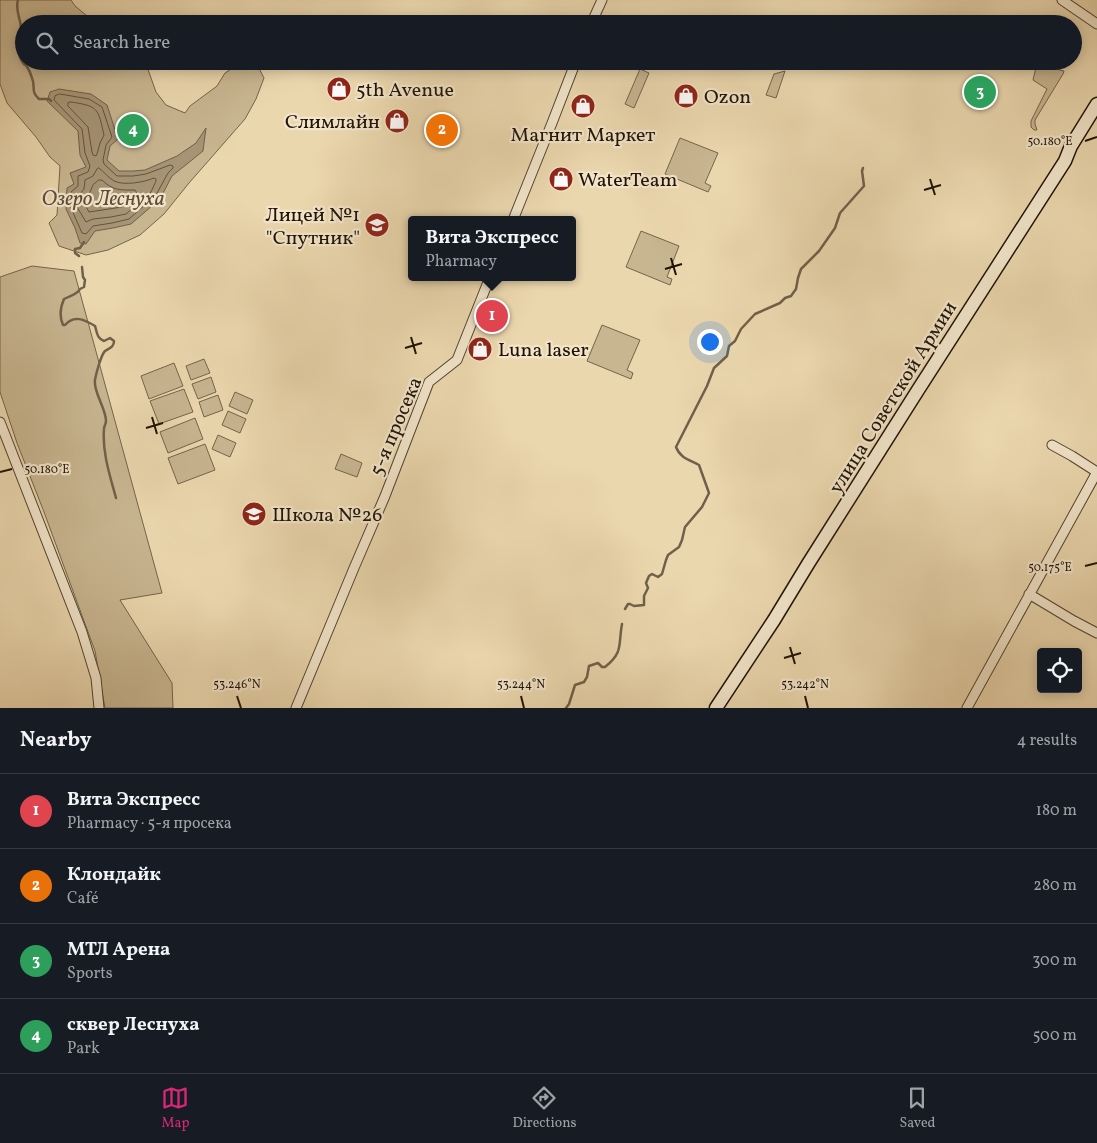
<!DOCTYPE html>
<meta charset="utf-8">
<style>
:root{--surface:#171b24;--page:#242831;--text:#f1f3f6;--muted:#9ea1a6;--line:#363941;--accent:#db2777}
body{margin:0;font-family:Vollkorn,serif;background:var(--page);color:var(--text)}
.controls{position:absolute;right:15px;bottom:15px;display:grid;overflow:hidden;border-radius:5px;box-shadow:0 2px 12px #0003}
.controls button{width:45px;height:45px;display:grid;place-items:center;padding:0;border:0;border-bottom:1px solid var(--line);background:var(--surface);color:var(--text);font:25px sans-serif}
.you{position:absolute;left:709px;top:341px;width:18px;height:18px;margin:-12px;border:4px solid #fff;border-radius:50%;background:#1a73e8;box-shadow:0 0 0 8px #1a73e833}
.badge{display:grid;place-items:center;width:32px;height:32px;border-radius:50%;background:var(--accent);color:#fff;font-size:16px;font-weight:700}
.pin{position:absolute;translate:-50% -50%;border:2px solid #fff;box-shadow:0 1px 5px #0006}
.popup{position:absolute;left:408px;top:216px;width:168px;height:65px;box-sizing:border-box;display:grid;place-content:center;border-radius:5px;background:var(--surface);filter:drop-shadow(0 1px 4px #0005);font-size:16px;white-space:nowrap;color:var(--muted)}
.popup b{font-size:19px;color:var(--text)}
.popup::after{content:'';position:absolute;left:50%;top:100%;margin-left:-10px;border:10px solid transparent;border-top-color:var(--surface)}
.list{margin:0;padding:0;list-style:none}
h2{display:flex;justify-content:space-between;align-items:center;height:65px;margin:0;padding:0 20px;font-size:21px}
h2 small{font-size:16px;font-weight:400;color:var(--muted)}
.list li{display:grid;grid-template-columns:32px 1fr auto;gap:15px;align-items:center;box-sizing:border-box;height:75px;padding:0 20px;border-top:1px solid var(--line)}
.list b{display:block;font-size:19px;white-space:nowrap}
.list p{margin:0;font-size:16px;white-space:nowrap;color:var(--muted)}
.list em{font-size:16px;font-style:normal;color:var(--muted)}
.icon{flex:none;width:28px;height:28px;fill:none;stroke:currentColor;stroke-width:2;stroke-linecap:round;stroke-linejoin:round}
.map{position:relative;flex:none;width:1097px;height:708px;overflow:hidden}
.search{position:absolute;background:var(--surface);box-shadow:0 2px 12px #0003;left:15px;right:15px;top:15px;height:55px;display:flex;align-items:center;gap:12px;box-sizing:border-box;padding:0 18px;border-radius:28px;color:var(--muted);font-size:19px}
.sheet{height:365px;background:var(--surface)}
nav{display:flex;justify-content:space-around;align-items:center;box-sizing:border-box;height:70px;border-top:1px solid var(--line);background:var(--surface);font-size:14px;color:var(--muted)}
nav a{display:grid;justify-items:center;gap:2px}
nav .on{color:var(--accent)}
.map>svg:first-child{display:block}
</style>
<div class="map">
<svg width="1097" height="708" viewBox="0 0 1097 708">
<rect width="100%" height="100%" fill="#ebd7ae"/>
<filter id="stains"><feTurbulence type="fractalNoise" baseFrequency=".004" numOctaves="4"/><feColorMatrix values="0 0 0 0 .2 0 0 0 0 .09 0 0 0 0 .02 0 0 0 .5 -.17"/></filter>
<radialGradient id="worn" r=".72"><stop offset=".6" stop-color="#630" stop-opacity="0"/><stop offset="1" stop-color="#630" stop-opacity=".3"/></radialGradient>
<path fill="#c8b691" stroke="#74644c" d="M0,0H71L75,6L92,20L104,24H24V61H145L156,92L166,105L185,113L190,106L217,86L225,73L236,66L235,61H255L264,78L256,99L245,119L189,183L164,214L140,235L108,250L86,255L59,246L49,223L57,215L60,166L50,157L36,137L7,103L0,84Z
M1037,63L1044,65V66L1064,71L1063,74L1035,120V124L1037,130H1034L1031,127V121L1047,89L1033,80Z
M640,69L649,73L634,108L625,104Z
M785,71L776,98L766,95L774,74Z
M680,138L718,153L705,183L711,186L708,192L665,174Z
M641,231L679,246L667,277L672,279L670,285L626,267Z
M32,266L74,271L162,593L120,600L172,683L173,708H105L95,651L44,512L17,443L0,392V277Z
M602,325L640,340L627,370L633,373L631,379L587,361Z
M204,359L210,373L191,380L186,366Z
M174,363L183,386L149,399L141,376Z
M211,377L216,392L198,399L192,384Z
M184,389L193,412L159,424L150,401Z
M235,392L253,400L247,414L229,406Z
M218,395L223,410L204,417L199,402Z
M228,411L246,419L240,433L222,425Z
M195,418L203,439L168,453L160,432Z
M218,435L236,443L230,457L212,449Z
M205,444L215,470L178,484L168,458Z
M341,454L362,463L357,477L335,469Z"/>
<path fill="#a69475" stroke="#706049" d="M59,89L91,94L107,105L118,139L110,146L107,160L119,171H133L145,170L177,156L196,143L206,128L203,151L172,176L160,199L131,224L113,228L95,231L86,244L80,243L75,228L66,209L67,188L74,184L70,173L86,167L80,155L78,131L47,101L50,92Z"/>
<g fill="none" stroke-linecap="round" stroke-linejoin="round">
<path stroke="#63543e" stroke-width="1" d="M60,94L89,99L102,107L112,137L106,145L103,160L104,164L117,176H133L146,174L170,165L173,166V168L168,173L156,195L129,219L112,223L93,226L86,234L82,233L71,208V192L78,186V176L88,172L90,166L85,153L82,129L54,100L55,96Z
M71,102C99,106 98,109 104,135L100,143L97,154L96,156L93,155L92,152L88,127L68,106V103Z
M99,168C104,172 109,178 114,181C124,186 145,182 154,178L156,179V181L151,192L126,214L111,217L93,219L86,222L77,207L78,196L84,189L85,180L93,176L97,169Z
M99,180H102C113,191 121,190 135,190L137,193L122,207L89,212L85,205V199L90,192L93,185Z"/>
<path stroke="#706049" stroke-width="2.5" d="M18,0C15,10 20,17 21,27C22,33 17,42 18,50C19,55 21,61 24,64C25,65 27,66 27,67C29,69 31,75 32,78C36,87 30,91 39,99H49L51,101
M79,256L75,253V249L80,248L84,242
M82,267L83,277L85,280L84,287L80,289C77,295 69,296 64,299C60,308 59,316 63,325H65C74,314 85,320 95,326C97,332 97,339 104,341L110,338L114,341C114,347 110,348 105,351C101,355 96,374 95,380C93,392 106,408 106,421C106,424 104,426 104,429C102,452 110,476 116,498
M625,609L628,604H630L634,606L644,605V596L648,588L646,583L649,576L652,574L658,577L662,574L666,560L668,555L679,547L682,540L685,527L702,507L709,493L699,465C690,460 680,458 676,447L707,386L714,368L727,356L729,346L735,341L741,329L755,314L780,303L785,298L791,296L796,289L798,278L801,269L819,251L835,228L840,213L864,186L862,171L863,168
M566,708L569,704L575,685L584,682L587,677L589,666L598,663L602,667H605C624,652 618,644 622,624"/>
<defs>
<path id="street" d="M1062,0L1097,24
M591,24L602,0
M513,220L552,123L576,61
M0,422L82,632L96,678L99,708
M1052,445L1072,456L1097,472
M1029,594L1074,621L1097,633
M296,708L354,568L385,496L429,382L457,360L490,277
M967,708L1097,472"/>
<path id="secondary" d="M716,708L774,620L808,564L918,390L1065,161L1071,146L1097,104"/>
</defs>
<use href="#street" stroke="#534430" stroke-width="11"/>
<use href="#secondary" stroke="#201306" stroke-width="15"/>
<use href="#street" stroke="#f2e5ca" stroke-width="9"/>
<use href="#secondary" stroke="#f2e5ca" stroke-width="12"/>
</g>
<path fill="none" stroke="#201306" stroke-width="2" d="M1085,141L1097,137M930,179L935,195M924,190L941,185M671,258L676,275M665,269L682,264M411,337L416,354M405,348L422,343M152,417L157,434M146,428L163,423M0,472L12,469M1085,566L1097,563M790,647L795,664M784,658L801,653M237,696L241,708M521,696L524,708M805,696L808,708"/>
<defs>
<symbol id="shop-disc" viewBox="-11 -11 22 22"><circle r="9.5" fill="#8f2418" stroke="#f2e5ca"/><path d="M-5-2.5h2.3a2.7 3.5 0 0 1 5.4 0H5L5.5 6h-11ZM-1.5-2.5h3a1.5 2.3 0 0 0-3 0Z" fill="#fff"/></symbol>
<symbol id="school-disc" viewBox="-11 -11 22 22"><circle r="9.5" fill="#8f2418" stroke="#f2e5ca"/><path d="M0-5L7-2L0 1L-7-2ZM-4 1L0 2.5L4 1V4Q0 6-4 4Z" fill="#fff"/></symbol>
</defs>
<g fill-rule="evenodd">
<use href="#shop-disc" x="325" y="75" width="28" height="28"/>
<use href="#shop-disc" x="672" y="82" width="28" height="28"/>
<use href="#shop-disc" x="569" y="92" width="28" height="28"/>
<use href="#shop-disc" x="383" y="107" width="28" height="28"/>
<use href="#shop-disc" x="547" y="165" width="28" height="28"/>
<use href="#school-disc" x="363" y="211" width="28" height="28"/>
<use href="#shop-disc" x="466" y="335" width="28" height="28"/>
<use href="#school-disc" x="240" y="500" width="28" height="28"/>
</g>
<g text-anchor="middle" stroke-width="4.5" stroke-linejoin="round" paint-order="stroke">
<g font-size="20" fill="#201306" stroke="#f2e5ca" text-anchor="start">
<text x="356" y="96">5th Avenue</text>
<text x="704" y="103">Ozon</text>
<text x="380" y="128" text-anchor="end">Слимлайн</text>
<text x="583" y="141" text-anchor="middle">Магнит Маркет</text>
<text x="578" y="186">WaterTeam</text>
<text x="360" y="221" text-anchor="end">Лицей №1<tspan x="360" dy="23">"Спутник"</tspan></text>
<text x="498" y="356">Luna laser</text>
<text x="272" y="521">Школа №26</text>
</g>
<g font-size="20" fill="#201306" stroke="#f2e5ca">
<text transform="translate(892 397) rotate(-58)" y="7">улица Советской Армии</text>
<text transform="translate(395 426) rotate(-67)" y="7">5-я просека</text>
</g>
<g font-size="21" font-style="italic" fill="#5c4d38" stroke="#f2e5ca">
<text x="103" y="205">Озеро Леснуха</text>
</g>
</g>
<g font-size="12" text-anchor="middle" fill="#201306" stroke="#f2e5ca" stroke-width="4.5" stroke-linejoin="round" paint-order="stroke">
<text x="1050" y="145">50.180°E</text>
<text x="47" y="473">50.180°E</text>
<text x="1050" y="571">50.175°E</text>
<text x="237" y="688">53.246°N</text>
<text x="521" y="688">53.244°N</text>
<text x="805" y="688">53.242°N</text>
</g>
<rect width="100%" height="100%" filter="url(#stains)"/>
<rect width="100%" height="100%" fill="url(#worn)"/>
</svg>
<div class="controls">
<button><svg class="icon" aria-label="locate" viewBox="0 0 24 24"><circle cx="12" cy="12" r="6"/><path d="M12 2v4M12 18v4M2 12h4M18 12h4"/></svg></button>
</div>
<div class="you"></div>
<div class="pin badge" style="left:492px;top:316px;background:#e0444e">1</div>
<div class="popup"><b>Вита Экспресс</b>Pharmacy</div>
<div class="pin badge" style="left:442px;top:130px;background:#e8710a">2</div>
<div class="pin badge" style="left:980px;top:92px;background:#2e9e5b">3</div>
<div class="pin badge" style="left:133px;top:130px;background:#2e9e5b">4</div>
<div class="search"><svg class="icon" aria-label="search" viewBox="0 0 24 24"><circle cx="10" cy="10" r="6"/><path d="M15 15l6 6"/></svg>Search here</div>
</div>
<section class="sheet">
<h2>Nearby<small>4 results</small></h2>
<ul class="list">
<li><span class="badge" style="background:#e0444e">1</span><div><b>Вита Экспресс</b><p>Pharmacy · 5-я просека</p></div><em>180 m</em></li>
<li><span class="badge" style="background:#e8710a">2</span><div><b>Клондайк</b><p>Café</p></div><em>280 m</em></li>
<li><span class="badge" style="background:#2e9e5b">3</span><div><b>МТЛ Арена</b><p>Sports</p></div><em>300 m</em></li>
<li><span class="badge" style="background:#2e9e5b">4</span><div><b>сквер Леснуха</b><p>Park</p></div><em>500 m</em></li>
</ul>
</section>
<nav>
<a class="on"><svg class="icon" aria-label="map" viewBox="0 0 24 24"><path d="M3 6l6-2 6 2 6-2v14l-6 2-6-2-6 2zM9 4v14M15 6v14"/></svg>Map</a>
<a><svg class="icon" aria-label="directions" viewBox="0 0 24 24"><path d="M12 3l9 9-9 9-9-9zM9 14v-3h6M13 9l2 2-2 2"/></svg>Directions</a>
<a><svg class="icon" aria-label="saved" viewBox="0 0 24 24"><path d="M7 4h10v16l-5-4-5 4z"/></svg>Saved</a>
</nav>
